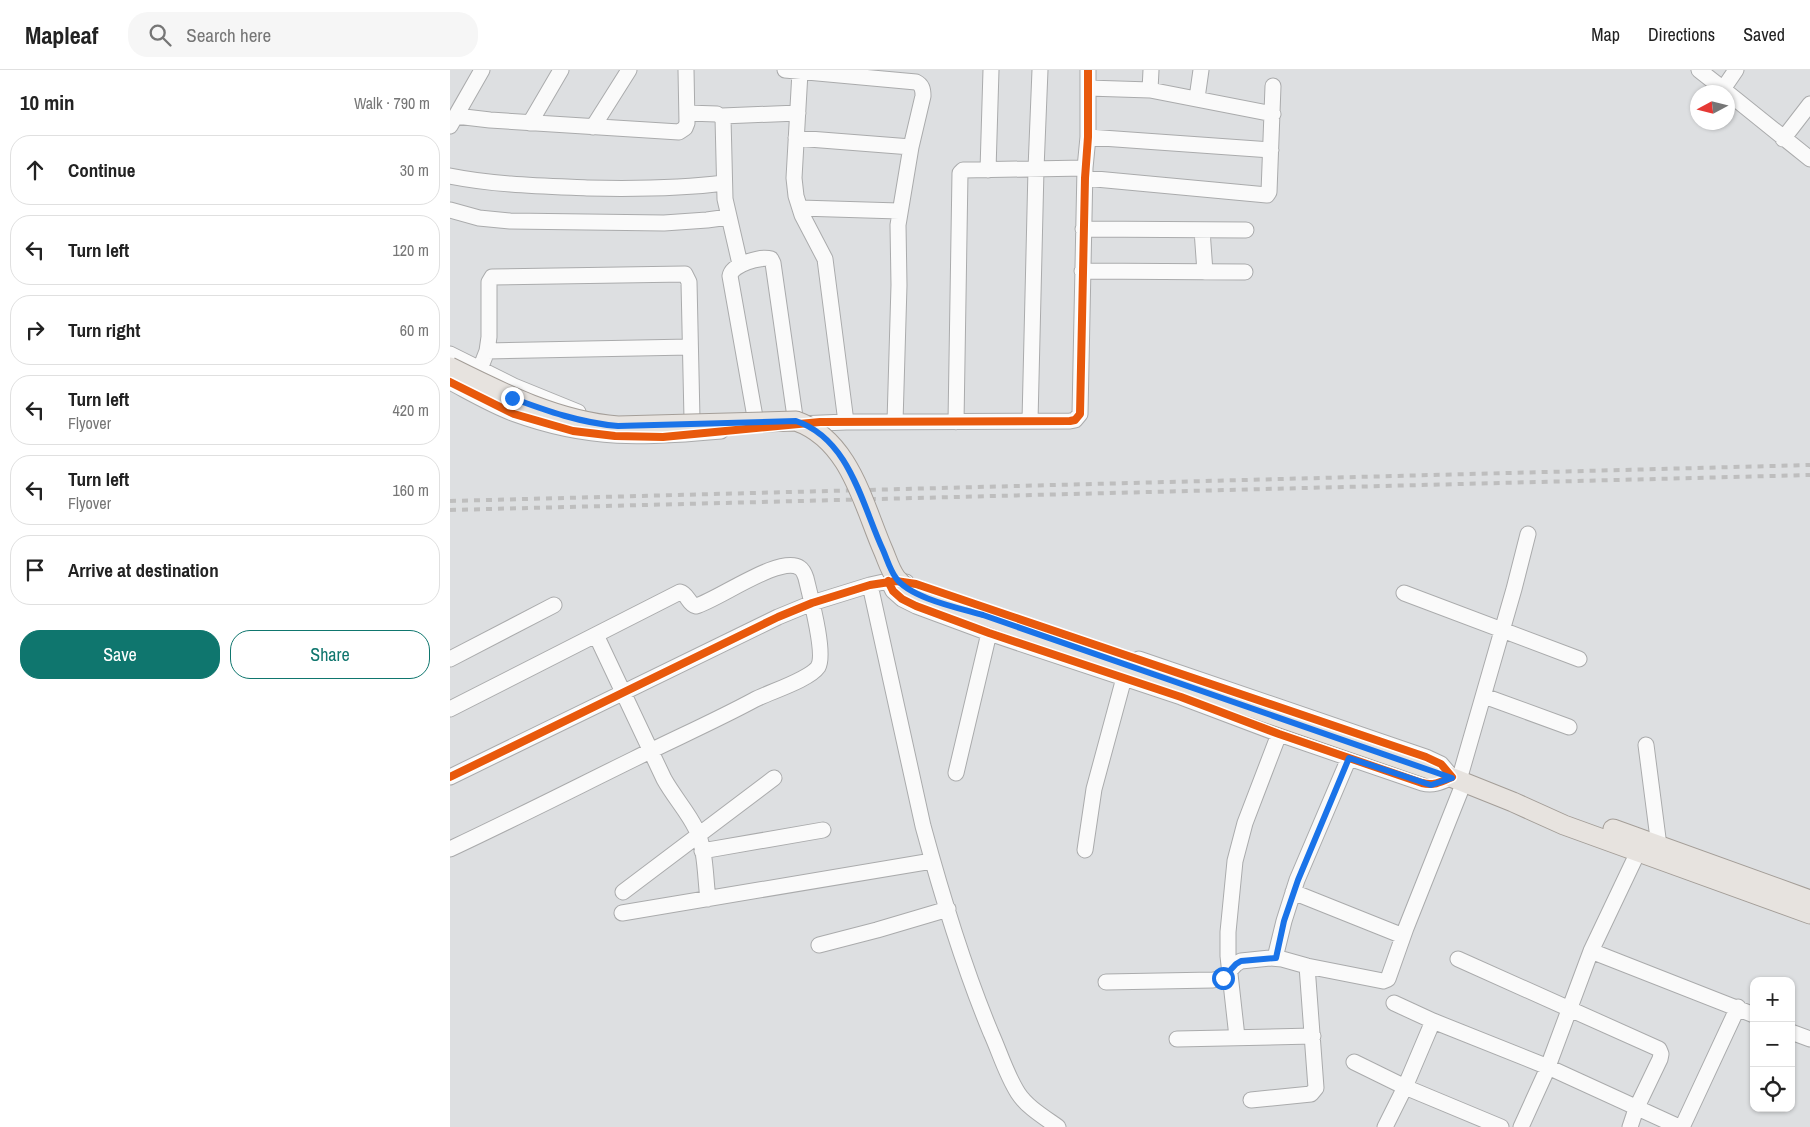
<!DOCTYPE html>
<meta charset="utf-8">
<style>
:root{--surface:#fff;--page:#f6f6f6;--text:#222;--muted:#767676;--line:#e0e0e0;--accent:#0f766e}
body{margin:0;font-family:"Archivo Narrow",sans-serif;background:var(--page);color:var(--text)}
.controls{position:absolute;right:15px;bottom:15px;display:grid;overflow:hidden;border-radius:10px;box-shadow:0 1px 4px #0004}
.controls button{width:45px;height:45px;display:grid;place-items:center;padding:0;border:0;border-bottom:1px solid var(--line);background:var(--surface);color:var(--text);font:25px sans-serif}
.compass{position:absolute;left:1240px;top:15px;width:45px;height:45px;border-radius:50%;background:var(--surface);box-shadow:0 1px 4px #0004;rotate:263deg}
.stop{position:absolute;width:15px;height:15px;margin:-11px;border:4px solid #1a73e8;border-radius:50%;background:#fff}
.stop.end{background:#1a73e8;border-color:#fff;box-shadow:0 1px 5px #0008}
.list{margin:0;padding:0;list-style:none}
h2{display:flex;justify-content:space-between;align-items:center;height:65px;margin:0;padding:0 20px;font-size:21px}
h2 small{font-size:16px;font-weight:400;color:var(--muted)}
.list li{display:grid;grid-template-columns:32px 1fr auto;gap:15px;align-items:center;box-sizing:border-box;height:70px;margin:0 10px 10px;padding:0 10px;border:1px solid var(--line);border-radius:20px}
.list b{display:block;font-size:19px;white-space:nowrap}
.list p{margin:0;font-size:16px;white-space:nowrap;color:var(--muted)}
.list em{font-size:16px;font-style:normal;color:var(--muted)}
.actions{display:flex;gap:10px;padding:15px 20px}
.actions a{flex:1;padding:11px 0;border:1px solid var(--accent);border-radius:20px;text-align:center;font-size:18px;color:var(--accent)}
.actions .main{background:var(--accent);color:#fff}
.icon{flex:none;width:28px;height:28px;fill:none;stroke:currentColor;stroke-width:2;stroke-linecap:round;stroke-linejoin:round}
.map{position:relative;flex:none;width:1360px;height:1057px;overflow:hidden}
header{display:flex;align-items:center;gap:30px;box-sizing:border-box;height:70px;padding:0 25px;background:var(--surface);border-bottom:1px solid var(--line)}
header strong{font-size:24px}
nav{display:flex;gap:28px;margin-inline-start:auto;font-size:18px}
.search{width:350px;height:45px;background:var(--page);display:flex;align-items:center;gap:12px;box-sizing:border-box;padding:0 18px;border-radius:20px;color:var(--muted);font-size:19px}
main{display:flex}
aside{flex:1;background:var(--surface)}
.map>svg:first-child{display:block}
</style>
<header>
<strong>Mapleaf</strong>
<div class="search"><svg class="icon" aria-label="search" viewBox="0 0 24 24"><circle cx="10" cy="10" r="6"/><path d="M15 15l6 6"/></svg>Search here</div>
<nav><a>Map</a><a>Directions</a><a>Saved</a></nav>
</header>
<main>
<aside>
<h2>10 min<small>Walk · 790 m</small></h2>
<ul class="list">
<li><svg class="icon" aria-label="ahead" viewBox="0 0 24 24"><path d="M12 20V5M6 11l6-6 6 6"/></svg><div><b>Continue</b></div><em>30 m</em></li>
<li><svg class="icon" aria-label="left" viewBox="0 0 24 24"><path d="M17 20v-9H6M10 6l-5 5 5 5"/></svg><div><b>Turn left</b></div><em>120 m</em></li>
<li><svg class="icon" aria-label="right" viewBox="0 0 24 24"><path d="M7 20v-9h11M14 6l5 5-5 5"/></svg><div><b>Turn right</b></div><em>60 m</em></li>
<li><svg class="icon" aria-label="left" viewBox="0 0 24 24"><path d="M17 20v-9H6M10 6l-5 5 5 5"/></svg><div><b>Turn left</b><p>Flyover</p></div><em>420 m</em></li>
<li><svg class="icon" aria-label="left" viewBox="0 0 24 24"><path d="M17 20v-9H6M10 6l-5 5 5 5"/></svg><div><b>Turn left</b><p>Flyover</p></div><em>160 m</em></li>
<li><svg class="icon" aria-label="arrive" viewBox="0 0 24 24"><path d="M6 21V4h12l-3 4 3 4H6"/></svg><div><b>Arrive at destination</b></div></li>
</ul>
<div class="actions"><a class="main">Save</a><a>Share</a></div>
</aside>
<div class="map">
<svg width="1360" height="1057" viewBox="0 0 1360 1057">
<rect width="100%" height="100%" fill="#dddfe1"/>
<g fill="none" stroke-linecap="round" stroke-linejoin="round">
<defs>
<path id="minor" d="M335,0L466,12C472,15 473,19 473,26L461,77L448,155L449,215L445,352
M1249,0L1277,22
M350,2L344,108L346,126L352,145L375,189L396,352
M638,18L700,20L823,44
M1273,19L1286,0
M700,20L701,0
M1278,23L1360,89
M747,28L751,0
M237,43L267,44L273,48L275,129L290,194
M6,46L40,50L229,62L235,58L237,53L236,0
M272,46L348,43
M80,53L111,0
M0,56L32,0
M143,57L179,0
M638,67L821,80
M346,68L461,77
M1333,69L1360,34
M538,100L541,0
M0,106C45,115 91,116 137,118C183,119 228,119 274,113
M635,108L817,125L819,122L823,16
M350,138L449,141
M0,140L29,148L60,151L214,153L257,150L279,147
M633,159L796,160
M752,160L755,202
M632,201L795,202
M37,281L240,277
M0,284L64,316L128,342
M30,299L37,281L39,267V212L42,207L235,204L239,212L242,349
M0,312C21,323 43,336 65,344C139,371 195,368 271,361
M305,347L280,206C282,194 311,186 321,189L323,193L345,347
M580,351L586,99L590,0
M506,352L510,103L513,100L635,98
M349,354L396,352L620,351L625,350L630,344L635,98L638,67V0
M438,511L443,521L452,529L466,536L539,563L731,627L829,664L972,713C984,716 991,712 1002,707L991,694L976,687L689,589
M420,515L473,756C492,826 513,896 541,963C550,983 556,1004 568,1023C577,1037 594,1047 608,1057
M954,523L1129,589
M146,565L214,709C224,727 238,742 246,759C256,780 255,806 258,829
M0,589L104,535
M1034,626L1119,657
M0,639L230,522C238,524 238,534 246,536C268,530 331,484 350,498C353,500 355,505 356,508C360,525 376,584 368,597C359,610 319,622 304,630C265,651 224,669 184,689C123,719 62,750 0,779
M1196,675L1209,776
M506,703L539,563
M0,707L328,547L362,533L420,515L438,511L456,512
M1009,710L1064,519L1078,464
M635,780L644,719L674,608
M252,781L373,760
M173,822L324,708
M843,822L953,866
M172,843L482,791
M369,875L427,860L498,839
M1141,881L1304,945
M825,888L834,851L847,810L899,688
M1008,889L1209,979L1211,984L1210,989L1186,1039L1180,1057
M656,912L763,910L773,908L786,894L791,891L820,888L832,889L857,896L933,911L938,909L956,858L1014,712
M944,933L983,951L1098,997L1227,1056L1234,1053L1288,937
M1341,962L1360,969
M787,967L778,886V862L785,791L795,753L829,664
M727,969L863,966
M904,992L955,1017L1051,1057
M801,1030L861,1024L866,1018L857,896
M935,1057L955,1017L983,951
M1071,1057L1096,1002L1141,881L1188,782"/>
<path id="major" d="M988,702L1063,732L1114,755L1360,844
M1163,759L1360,830"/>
</defs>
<use href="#minor" stroke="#aaabac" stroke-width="17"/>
<use href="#major" stroke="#a49e98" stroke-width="21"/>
<use href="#minor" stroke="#fafafa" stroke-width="15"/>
<use href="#major" stroke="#e7e3df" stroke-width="19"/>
<path stroke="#bebebe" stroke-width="4" stroke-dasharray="6 6" stroke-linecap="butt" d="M0,431L1360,395
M0,440L1360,405"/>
<defs>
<path id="major-bridge" d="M0,297C54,324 108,351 168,356L346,351C400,370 413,434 433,480C437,489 440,500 446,508C461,528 509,538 533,545L988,702"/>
</defs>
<use href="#major-bridge" stroke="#a49e98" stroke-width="21" stroke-linecap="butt"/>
<use href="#major-bridge" stroke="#e7e3df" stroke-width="19"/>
<defs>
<path id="cycleway" d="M0,312L64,344L123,361L165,366L213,367L370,352L620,351L625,350L630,344L635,108L638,67V0
M0,707L328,547L362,533L420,515L446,511L466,514L976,687L991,694L1002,707C991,712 984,716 972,713L829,664L731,627L539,563L466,536L452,529L443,521L438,511"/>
</defs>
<use href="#cycleway" stroke="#fff" stroke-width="11"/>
<use href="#cycleway" stroke="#e8590c" stroke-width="8"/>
</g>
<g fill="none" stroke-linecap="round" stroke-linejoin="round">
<path stroke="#1a73e8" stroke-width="6" d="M62,328C97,341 131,353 168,356L346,351C400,369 412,435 433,480C437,489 440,500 446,508C460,528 509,538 533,545L1002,708L981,715L899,688L848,810L834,851L826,888L791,891L786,894L773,908"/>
</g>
</svg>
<div class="controls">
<button>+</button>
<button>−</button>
<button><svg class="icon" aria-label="locate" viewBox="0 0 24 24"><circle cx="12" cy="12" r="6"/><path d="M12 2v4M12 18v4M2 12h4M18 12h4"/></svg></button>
</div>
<svg class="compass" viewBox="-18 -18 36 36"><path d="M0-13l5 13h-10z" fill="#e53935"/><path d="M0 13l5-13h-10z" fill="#767676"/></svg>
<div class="stop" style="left:773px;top:908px"></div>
<div class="stop end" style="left:62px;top:328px"></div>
</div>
</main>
